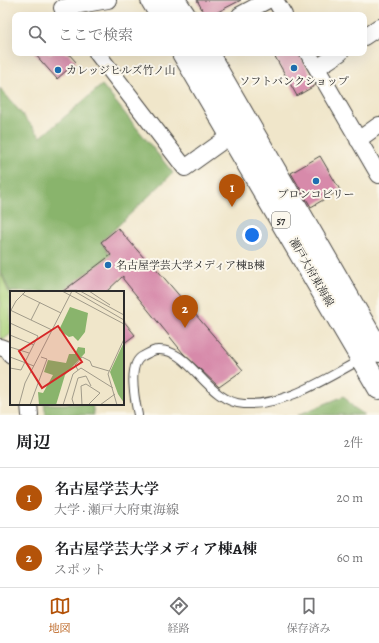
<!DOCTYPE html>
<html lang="ja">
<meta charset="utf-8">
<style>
:root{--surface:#fff;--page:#f6f6f6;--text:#202124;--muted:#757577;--line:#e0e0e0;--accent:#b45309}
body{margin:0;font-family:Alegreya,"Noto Serif JP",serif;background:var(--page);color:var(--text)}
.you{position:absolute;left:252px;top:235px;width:14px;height:14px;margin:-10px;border:3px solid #fff;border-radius:50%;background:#1a73e8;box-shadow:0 0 0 6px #1a73e833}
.badge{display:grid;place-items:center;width:26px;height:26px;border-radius:50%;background:var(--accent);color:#fff;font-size:13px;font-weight:700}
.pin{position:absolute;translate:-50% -33px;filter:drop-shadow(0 1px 2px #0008)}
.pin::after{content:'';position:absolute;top:21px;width:14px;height:12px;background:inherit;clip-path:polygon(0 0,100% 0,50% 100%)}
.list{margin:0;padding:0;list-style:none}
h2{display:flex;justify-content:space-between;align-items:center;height:52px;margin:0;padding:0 16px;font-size:17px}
h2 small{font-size:13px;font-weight:400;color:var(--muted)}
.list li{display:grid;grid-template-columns:26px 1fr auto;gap:12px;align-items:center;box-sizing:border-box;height:60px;padding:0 16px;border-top:1px solid var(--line)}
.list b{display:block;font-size:15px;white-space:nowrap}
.list p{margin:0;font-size:13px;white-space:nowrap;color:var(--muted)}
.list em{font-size:13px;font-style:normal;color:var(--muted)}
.icon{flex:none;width:22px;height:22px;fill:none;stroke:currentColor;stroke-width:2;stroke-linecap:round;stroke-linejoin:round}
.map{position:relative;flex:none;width:379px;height:415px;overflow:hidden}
.search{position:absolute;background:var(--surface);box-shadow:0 4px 16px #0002;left:12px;right:12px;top:12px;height:44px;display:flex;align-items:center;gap:10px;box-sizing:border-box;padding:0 14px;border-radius:8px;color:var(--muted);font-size:15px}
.sheet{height:172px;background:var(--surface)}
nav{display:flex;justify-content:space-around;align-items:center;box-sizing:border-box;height:56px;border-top:1px solid var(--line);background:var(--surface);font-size:11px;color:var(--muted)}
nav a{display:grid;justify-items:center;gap:2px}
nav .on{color:var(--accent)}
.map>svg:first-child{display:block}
</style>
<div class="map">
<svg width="379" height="415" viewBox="0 0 379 415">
<rect width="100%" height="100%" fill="#fbf7ec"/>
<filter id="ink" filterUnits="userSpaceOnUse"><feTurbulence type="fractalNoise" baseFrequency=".025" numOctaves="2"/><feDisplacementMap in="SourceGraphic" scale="8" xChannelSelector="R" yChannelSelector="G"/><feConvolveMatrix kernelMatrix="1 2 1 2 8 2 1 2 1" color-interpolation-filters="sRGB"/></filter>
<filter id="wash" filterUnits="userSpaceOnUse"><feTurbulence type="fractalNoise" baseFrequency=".012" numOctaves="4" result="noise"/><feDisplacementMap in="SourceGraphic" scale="16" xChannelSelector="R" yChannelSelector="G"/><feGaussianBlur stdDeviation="0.9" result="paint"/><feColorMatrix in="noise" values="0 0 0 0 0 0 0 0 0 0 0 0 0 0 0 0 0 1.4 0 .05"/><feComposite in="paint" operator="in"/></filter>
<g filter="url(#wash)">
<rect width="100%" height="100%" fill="#f0e6ca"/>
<path fill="#acd27c" stroke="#6c7e54" d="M0,270L11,299V334L4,339L0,337Z"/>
<path fill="#89b46c" stroke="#5a704c" d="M102,85L173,173L101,242L111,256L67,292H11V295L0,269V88L41,137Z
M344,396L353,407L365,415H298Z
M44,404H92L94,415H46Z"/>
<g id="blocks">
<path fill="#d78aaa" d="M197,0H241L212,15H205Z
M34,53H68L76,62L57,79Z
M273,53H299L316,85L297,96Z
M320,156L340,190L311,207L291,173Z
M118,228L151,266L153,265L243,370L219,387L183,353L123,279V276L106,292H62L111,255L101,242Z
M123,320L135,335L123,344Z"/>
</g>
</g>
<g filter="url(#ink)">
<use href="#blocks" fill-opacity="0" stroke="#494743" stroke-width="1"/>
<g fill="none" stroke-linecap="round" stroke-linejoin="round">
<defs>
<path id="service" d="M138,415C135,401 127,363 143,356C147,354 153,350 157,350C190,347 206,402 244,404C286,406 326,378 362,359"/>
<path id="minor" d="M275,0L284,15
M62,8L108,0
M240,15L268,0
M364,37L379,27
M97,53L185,168L231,135
M308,53L379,175
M317,68L340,53
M358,140L379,125
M0,347L8,350L11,355
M29,404L30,415"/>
<path id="primary" d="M152,0L161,15
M174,0L184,15
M183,53L379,388
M207,53L379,351"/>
</defs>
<use href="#service" stroke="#494743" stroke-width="10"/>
<use href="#minor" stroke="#494743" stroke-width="18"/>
<use href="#primary" stroke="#494743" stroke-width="24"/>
<use href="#service" stroke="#fff" stroke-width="8"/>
<use href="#minor" stroke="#fff" stroke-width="16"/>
<use href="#primary" stroke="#fff" stroke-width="22"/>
</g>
</g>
<g fill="#1f6fb2" stroke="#fbf7ec" stroke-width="1.5">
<circle cx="294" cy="68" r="4"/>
<circle cx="58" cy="70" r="4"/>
<circle cx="316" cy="181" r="4"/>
<circle cx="108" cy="265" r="4"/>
</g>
<g text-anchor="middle" stroke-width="4" stroke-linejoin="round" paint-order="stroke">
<rect fill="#fbf7ec" stroke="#696865" stroke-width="1" x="272" y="212" width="18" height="16" rx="3"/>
<g font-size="10" font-weight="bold" fill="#2b2b2b">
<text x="281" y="224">57</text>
</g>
<g font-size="11" fill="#2b2b2b" stroke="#fbf7ec" text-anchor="start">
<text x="66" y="74">カレッジヒルズ竹ノ山</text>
<text x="294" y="85" text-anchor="middle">ソフトバンクショップ</text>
<text x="316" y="198" text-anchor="middle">ブロンコビリー</text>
<text x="116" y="269">名古屋学芸大学メディア棟B棟</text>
</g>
<g font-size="11" fill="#2b2b2b" stroke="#fbf7ec">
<text transform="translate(312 272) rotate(60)" y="4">瀬戸大府東海線</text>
</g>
</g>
<g transform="translate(10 291)">
<rect width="114" height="114" fill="#f0e6ca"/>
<path d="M60,16L78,22L75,41L68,50L63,45L59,46L49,39ZM114,51V112L108,103L100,81ZM68,56L75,57V62L55,84L46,114H29L28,101L33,102L43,84L34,81L38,69L56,72L59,63H65Z" fill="#89b46c"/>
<path fill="none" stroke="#a19b8a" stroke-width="1" d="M52,0L114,33M64,0L114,29M70,0L114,24M79,0L100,14M12,3L51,22M0,19L42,39M0,21L6,10L16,0M21,29L30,11M0,32L28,45L11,79L0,77M0,44L24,54M0,56L19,62M0,66L24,75M68,79L65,74L72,66L80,70L82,75L99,80M9,114L15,92L62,0M20,114L37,68L31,66M53,114L63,83L71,77L103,97M64,114L62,108L68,87L76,85L81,95M72,114L71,95L76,93L90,102L78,114M90,114L105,103M107,114L98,83L114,48"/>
<path fill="#d62828" fill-opacity="0.15" stroke="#d62828" stroke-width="2" d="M48,35L72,71L32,97L9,60Z"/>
<rect width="114" height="114" fill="none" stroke="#2b2b2b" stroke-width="2"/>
</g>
</svg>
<div class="you"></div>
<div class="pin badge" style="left:232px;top:207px">1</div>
<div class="pin badge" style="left:185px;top:328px">2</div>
<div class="search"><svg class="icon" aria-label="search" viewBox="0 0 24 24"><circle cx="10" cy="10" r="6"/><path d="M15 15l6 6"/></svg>ここで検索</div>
</div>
<section class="sheet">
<h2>周辺<small>2件</small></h2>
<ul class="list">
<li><span class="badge">1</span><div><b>名古屋学芸大学</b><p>大学 · 瀬戸大府東海線</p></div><em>20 m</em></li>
<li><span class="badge">2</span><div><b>名古屋学芸大学メディア棟A棟</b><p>スポット</p></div><em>60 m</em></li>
</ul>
</section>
<nav>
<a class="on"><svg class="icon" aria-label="map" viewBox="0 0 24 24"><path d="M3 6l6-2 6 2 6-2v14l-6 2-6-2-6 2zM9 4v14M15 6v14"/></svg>地図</a>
<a><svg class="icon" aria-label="directions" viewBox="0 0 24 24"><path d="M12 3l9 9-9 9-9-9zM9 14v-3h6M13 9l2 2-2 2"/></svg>経路</a>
<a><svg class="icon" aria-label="saved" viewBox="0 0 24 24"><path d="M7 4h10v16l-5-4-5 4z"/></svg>保存済み</a>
</nav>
